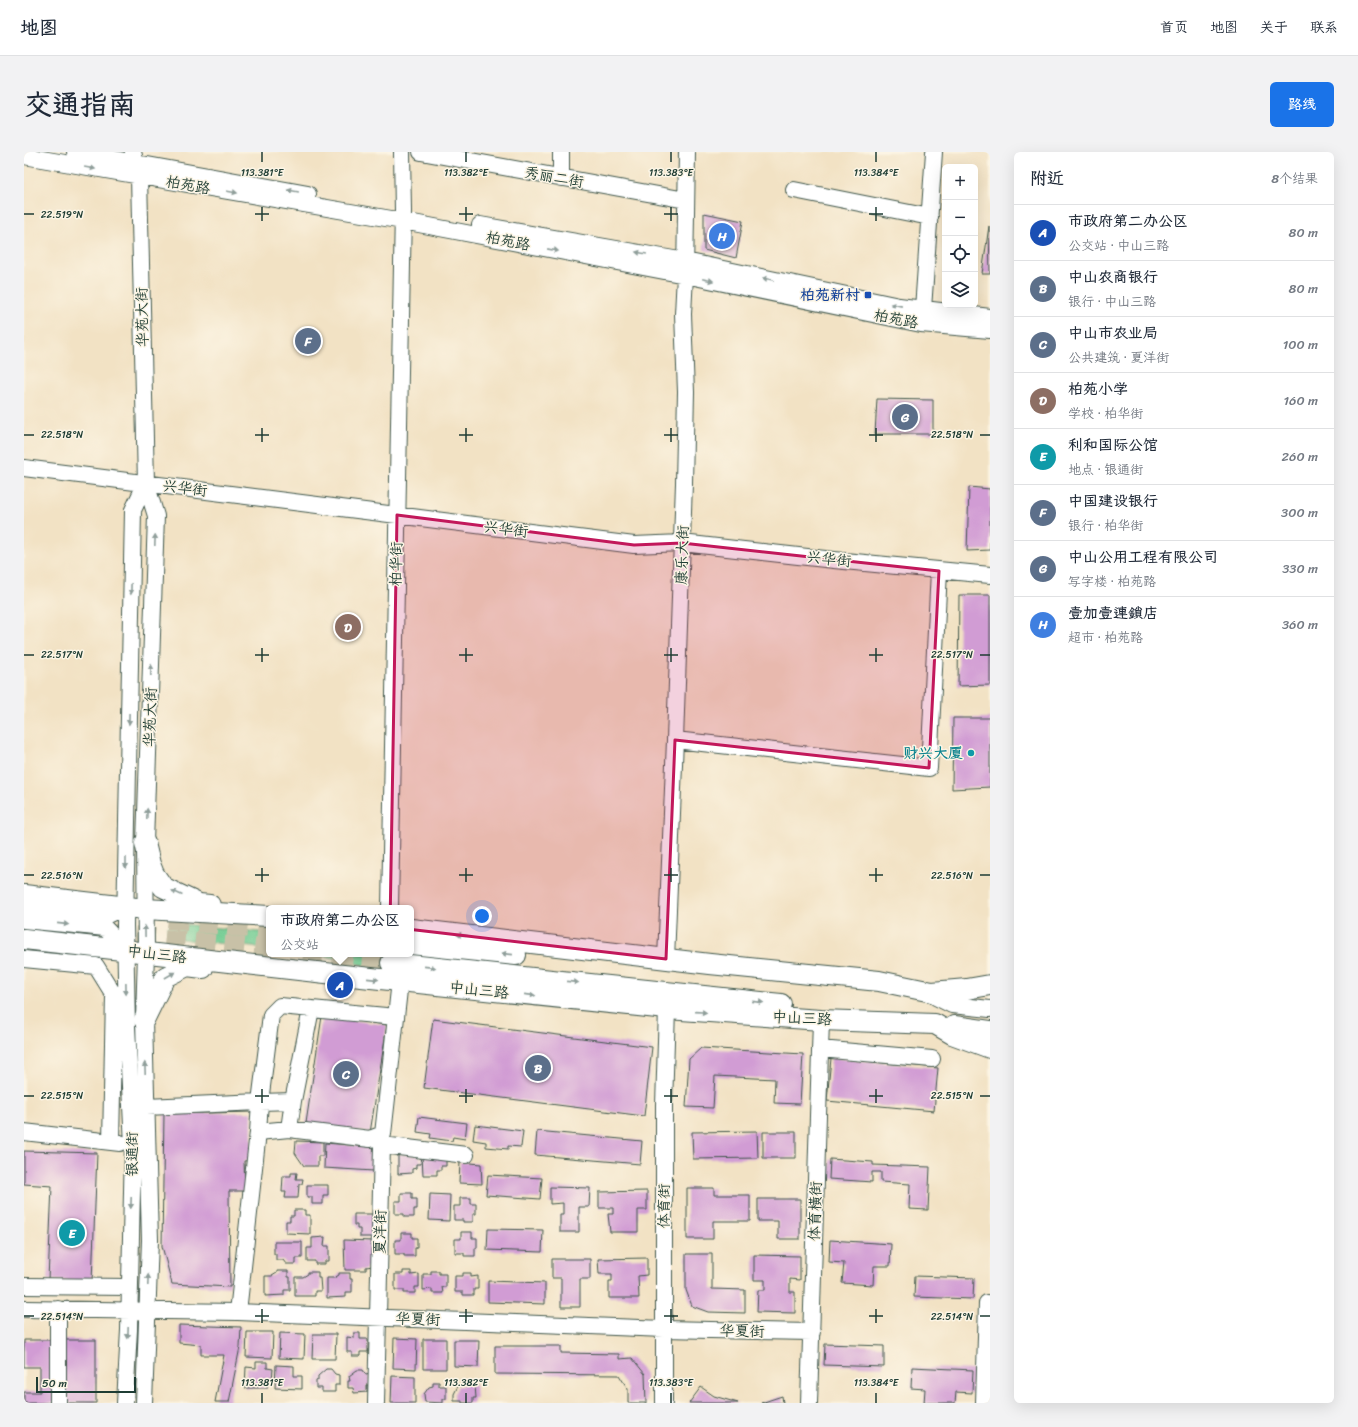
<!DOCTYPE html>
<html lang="zh">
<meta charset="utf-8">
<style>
:root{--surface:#fff;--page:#f2f2f3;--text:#1f2937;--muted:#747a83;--line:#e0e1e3;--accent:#1a73e8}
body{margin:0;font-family:Sriracha,"LXGW WenKai TC",sans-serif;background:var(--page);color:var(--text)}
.controls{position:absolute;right:12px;top:12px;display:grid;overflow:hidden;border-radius:6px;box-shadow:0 4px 16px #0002}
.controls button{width:36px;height:36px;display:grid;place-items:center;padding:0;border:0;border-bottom:1px solid var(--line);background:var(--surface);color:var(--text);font:20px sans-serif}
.scale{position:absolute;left:12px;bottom:10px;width:100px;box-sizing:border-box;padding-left:4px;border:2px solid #1f3d34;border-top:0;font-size:11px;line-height:14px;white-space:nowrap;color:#1f3d34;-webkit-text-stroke:3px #fcf5e5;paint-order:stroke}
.you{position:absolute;left:458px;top:764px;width:14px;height:14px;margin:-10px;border:3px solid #fff;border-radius:50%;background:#1a73e8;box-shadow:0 0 0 6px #1a73e833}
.badge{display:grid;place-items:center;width:26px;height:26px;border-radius:50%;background:var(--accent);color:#fff;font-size:13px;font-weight:700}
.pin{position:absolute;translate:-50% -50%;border:2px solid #fff;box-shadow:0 1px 4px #0006}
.popup{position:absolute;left:242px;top:753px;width:148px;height:52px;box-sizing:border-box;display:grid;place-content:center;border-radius:6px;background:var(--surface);filter:drop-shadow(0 1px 3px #0005);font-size:13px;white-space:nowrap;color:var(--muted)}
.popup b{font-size:15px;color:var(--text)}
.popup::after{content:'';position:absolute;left:50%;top:100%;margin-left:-8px;border:8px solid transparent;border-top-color:var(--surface)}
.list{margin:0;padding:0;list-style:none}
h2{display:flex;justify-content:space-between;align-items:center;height:52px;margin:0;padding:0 16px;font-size:17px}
h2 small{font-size:13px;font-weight:400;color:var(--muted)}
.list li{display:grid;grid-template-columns:26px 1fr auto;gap:12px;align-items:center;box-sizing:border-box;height:56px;padding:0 16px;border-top:1px solid var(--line)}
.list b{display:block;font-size:15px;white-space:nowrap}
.list p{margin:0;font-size:13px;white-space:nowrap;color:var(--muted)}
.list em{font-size:13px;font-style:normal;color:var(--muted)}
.icon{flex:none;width:22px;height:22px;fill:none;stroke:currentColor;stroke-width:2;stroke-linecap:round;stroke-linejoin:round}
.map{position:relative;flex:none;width:966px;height:1251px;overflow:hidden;border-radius:6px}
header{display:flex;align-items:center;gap:24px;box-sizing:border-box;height:56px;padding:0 20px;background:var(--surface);border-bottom:1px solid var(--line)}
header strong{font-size:19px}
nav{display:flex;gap:22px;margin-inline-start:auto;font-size:14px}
.intro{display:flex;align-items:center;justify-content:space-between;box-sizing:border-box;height:96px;padding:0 24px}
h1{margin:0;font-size:28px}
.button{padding:10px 18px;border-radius:6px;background:var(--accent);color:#fff;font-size:14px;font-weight:700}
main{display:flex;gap:24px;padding:0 24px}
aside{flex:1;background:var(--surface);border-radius:6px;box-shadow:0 4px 16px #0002}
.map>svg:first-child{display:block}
</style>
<header>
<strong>地图</strong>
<nav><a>首页</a><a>地图</a><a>关于</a><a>联系</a></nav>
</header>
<div class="intro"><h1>交通指南</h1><a class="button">路线</a></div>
<main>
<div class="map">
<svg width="966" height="1251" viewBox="0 0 966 1251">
<rect width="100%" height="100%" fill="#fcf5e5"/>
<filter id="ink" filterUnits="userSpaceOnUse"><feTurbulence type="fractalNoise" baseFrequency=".025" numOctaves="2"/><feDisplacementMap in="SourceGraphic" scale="8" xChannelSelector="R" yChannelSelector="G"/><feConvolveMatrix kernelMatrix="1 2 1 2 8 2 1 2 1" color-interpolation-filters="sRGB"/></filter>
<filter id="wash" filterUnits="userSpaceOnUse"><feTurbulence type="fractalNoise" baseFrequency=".012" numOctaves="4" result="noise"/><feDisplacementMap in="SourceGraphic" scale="16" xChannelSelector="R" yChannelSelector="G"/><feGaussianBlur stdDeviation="0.9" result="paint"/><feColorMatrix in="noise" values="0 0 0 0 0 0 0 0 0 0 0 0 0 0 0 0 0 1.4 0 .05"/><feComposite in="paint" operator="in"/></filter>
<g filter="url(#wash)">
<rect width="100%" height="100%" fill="#f2e2c4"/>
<path fill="#72cc93" stroke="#488464" d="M148,771L245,781V797L148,786C143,782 140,775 148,771Z
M289,802H366L365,819L296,803Z"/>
<g id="blocks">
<path fill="#d19cd4" d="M680,61L719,69L712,106L680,98Z
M965,74L966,122H958Z
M853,247L909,248V282H851Z
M945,335L966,337V398L943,399Z
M935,443H966V533L934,534Z
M929,566H966V635L928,637Z
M298,864L363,873L346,981L282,971Z
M409,867L628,895L620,964L400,936Z
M677,896L779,902L776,952L750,951L751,927L691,924L689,956L662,955L665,907Z
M807,906L914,916L910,959L803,949Z
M228,960V1008L220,1009L221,1039H205L206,1135L148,1132L138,1094L140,962Z
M395,965L443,971L441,987L429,985L428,989L406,986L407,982L393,980Z
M451,973L499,979L497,995L484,994V997L462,995V990L449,988Z
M513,979L618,989L616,1012L511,1003Z
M733,979L734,1006L669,1007L668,980Z
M739,980H772V1006H739Z
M272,989L299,990V1004H294V1014H280L271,1001Z
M301,991L351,995L350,1019L300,1016Z
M0,999L73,1001L68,1130L24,1128L28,1034L0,1032Z
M374,1002L396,1003L397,1012H392V1016L388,1017V1021L374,1022Z
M398,1003L422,1005V1014H417V1018H413V1023H399Z
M806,1007L849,1010V1013L906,1015L904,1058L885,1057L886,1032L857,1030V1020H848V1030L805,1027Z
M436,1010L457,1012L458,1032L435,1031Z
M267,1021H273L272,1027H279L278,1032H275L274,1046H261L262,1040H258L259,1024H267Z
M464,1023L518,1026L516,1047L462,1043Z
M283,1033H304V1043H299V1052H288V1045H283Z
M526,1035L566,1036L565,1055H555V1080H536V1063H539V1051L526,1052Z
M663,1036H690V1043H726V1069H689V1087H663Z
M623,1039V1058H614V1080H586L584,1062H589V1056H575V1040Z
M377,1041H388V1047H393V1057H390V1065H380V1062H371V1049H377Z
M406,1042L426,1043L425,1069L405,1068Z
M436,1046H447V1052H452V1062H449V1070H439V1068H430V1054H436Z
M734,1047H776V1087H754V1069H734Z
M270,1058H281V1063H286V1082L262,1081V1069H266V1064H270Z
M330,1062H353L349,1085H336V1077H333V1073H330Z
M464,1077L519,1078L518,1100L463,1098Z
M437,1080H448V1086H453V1096H451V1104H440V1101H431V1087H437Z
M377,1081H388V1086H393V1096H391V1104H380V1102H371V1088H377Z
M301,1085L300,1094H305V1109H301V1112H291V1109H283V1096H288V1086Z
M320,1088L349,1089V1114L342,1115V1118H321Z
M806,1088L867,1092L866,1114H850L849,1133L818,1131L820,1111L805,1110Z
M250,1090H278V1106H272V1112H262L259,1108H252V1102H250Z
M662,1102H688V1137L721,1138V1161L684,1160L668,1154L662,1138Z
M730,1103L776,1104V1128L766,1127V1140H771V1161L733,1160L734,1138H741V1128H730Z
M623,1106V1123L614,1124L615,1146H585V1129H588V1122H575L574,1107Z
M528,1107H566V1127H556V1155H537V1126H528Z
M253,1119H264V1125H266V1138H260V1143L241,1144V1124H248L253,1121Z
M379,1119H387V1123L395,1122V1135H391V1141H380V1138H371V1122H379Z
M407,1119H415V1122H422V1135H418L419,1141H408V1137L399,1138V1122H407Z
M284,1120H294V1126H296L297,1139H291V1144H271V1125H279L284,1122Z
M315,1121H326V1127H328V1140H322V1145L303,1146V1126H310L315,1123Z
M439,1121H447V1125L454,1124V1137H450V1143H439V1140H431V1124H439Z
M891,1124L950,1126L949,1147L890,1145Z
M464,1129L521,1131V1152L464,1150Z
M155,1173L217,1175L216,1195L205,1250H191L200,1203H177V1193L155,1191Z
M223,1180H249L248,1206L222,1205Z
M256,1181L281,1182L280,1207L255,1206Z
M330,1181H336V1187H344V1200H336V1204H328V1200H323V1185L330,1186Z
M289,1182H312L311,1207H288Z
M370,1186L393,1187L392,1217L369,1216Z
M399,1187H422V1217H399Z
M0,1188H72V1251H0V1240H16V1215H0Z
M430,1188H455L454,1215L430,1214Z
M801,1192L860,1194V1215L800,1213Z
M471,1194H537V1201L595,1202V1207L608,1206L621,1222L622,1251H604V1237L595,1223L471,1222Z
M232,1210H243V1216L249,1217L248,1228H243V1236H221L222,1215L232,1216Z
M252,1213L270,1214V1224H278V1237L251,1236Z
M888,1215L949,1218L948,1241L932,1240L931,1251H900L901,1237L887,1236Z
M302,1217H307L311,1222L315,1223V1233H311V1240H298V1236H292V1229L294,1228V1224Z
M333,1218H339L342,1223L346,1222V1233H343V1240L330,1241L329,1236H324V1229H326L325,1224Z
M368,1224L391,1225V1251H367Z
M445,1229V1234L451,1233L452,1246H449V1251H438V1249H430V1242L434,1234H439L438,1230Z
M409,1230H415V1234H422V1247H419V1251L401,1250L400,1242L405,1235L409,1234Z
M677,1235L690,1244L714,1251H665Z
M758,1244L759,1251H737Z"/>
</g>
</g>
<g filter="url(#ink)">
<use href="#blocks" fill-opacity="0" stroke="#3f564a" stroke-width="1"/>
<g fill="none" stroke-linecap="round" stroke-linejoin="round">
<path stroke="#c8c1a7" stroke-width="20" stroke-dasharray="20 10" stroke-linecap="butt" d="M144,767L245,778
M81,781L245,798
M279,802L367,811"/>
<defs>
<path id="minor" d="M51,0L284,42
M109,0L115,24L122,331L132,364L121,691L122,800L120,868L126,1088L120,1251
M397,0L662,48
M0,4L379,69L661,123L897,172L966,178
M537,26V0
M770,38L906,65
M456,73L661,109L875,154L966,165
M899,157L910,0
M0,316L610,393L658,391L810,408L966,423
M651,588L905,616L915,419
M0,756L81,764L102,754
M366,756L379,59L378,0
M0,768L81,776L102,798
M0,807L72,814L90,843L87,990
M642,807L651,588L660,331L662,240L659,162L661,123L663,0
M912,845L928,853L966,857
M287,857L269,949L236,950L247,863L256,854L372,865
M796,897L908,907
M122,955L236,950L234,980L214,1160
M265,977L269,949
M0,980L96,991
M234,980L265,977L346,987L359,982L376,829
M0,1134L105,1135
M0,1157L214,1160L640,1177L788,1180
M34,1157V1251
M101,1251L105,1178L109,993L103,875L101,773L109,358L122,331
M352,1251L358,993L442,1003
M640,1251V953L643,857
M785,1251L797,868
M960,1251L963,1151"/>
<path id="major" d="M121,691L126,712L130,722L139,735L175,752L186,753
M0,743L121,757L245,764
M387,777L686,812L855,829L908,840L943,837L966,833
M0,787L328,824L643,857L797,868L911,872L928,882L966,896
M387,792L492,803
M367,811L757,852
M120,868L141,825L163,814L179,816
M930,874L966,879"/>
</defs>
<use href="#minor" stroke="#3f564a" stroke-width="18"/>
<use href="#major" stroke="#3f564a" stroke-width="22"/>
<use href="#minor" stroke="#fff" stroke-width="16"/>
<use href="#major" stroke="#fff" stroke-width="20"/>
</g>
<defs><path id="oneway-solid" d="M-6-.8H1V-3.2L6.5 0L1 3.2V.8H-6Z"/></defs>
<g fill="#8f9e9a">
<use href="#oneway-solid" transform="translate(66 16) rotate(10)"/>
<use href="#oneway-solid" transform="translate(269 39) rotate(-170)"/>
<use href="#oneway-solid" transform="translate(208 40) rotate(10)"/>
<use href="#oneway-solid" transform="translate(529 98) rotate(11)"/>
<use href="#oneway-solid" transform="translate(617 101) rotate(-170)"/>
<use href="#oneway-solid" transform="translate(744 127) rotate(-168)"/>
<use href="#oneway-solid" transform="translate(684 128) rotate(12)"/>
<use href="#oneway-solid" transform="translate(872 153) rotate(-169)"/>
<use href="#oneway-solid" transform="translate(131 388) rotate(-88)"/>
<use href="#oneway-solid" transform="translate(107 437) rotate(91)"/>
<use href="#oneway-solid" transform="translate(127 518) rotate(-88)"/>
<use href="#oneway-solid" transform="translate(105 567) rotate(91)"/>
<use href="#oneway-solid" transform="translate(123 662) rotate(-88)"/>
<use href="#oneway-solid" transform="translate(102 711) rotate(90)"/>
<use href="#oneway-solid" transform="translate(153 741) rotate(-155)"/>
<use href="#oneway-solid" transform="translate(39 772) rotate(6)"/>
<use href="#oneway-solid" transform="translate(121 779) rotate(-91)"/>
<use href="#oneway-solid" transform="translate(438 783) rotate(-173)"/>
<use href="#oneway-solid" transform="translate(483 802) rotate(-174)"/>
<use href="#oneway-solid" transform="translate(406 815) rotate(6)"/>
<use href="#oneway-solid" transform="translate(146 823) rotate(-30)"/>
<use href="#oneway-solid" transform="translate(349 827) rotate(6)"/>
<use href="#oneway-solid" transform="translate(549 830) rotate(6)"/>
<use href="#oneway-solid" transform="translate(102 837) rotate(89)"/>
<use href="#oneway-solid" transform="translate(506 843) rotate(6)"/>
<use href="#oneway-solid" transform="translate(734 850) rotate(6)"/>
<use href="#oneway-solid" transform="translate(677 860) rotate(4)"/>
<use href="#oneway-solid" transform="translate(121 916) rotate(-92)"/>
<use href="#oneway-solid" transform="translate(107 1051) rotate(92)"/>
<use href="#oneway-solid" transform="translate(124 1128) rotate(-88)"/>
<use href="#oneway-solid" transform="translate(104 1181) rotate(92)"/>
</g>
</g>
<path fill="#c2185b" fill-opacity="0.2" stroke="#c2185b" stroke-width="3" stroke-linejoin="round" d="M373,363L610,393L658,391L915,419L905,616L651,588L642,807L366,775Z"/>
<path fill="none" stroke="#1f3d34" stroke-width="1.5" d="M238,0V10M442,0V10M647,0V10M852,0V10M238,55V69M442,55V69M647,55V69M852,55V69M0,62H10M231,62H245M435,62H449M640,62H654M845,62H859M238,276V290M442,276V290M647,276V290M852,276V290M0,283H10M231,283H245M435,283H449M640,283H654M845,283H859M956,283H966M238,496V510M442,496V510M647,496V510M852,496V510M0,503H10M231,503H245M435,503H449M640,503H654M845,503H859M956,503H966M238,716V730M442,716V730M647,716V730M852,716V730M0,723H10M231,723H245M435,723H449M640,723H654M845,723H859M956,723H966M238,937V951M442,937V951M647,937V951M852,937V951M0,944H10M231,944H245M435,944H449M640,944H654M845,944H859M956,944H966M238,1157V1171M442,1157V1171M647,1157V1171M852,1157V1171M0,1164H10M231,1164H245M435,1164H449M640,1164H654M845,1164H859M956,1164H966M238,1241V1251M442,1241V1251M647,1241V1251M852,1241V1251"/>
<rect fill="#1a4fb4" stroke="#fcf5e5" stroke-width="1.5" x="840" y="139" width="8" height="8" rx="2"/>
<circle fill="#0f9aa8" stroke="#fcf5e5" stroke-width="1.5" cx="947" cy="601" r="4"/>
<g text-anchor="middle" stroke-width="3" stroke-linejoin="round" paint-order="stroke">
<g font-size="15" fill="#1f3d34" stroke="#fcf5e5">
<text transform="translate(530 25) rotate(10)" y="5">秀丽二街</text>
<text transform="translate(164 33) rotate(10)" y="5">柏苑路</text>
<text transform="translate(484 89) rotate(11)" y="5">柏苑路</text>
<text transform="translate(118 165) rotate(-91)" y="5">华苑大街</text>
<text transform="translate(872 167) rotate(11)" y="5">柏苑路</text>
<text transform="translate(161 336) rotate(7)" y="5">兴华街</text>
<text transform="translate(482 377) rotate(7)" y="5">兴华街</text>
<text transform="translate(658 403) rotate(-88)" y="5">康乐大街</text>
<text transform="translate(805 407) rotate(6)" y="5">兴华街</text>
<text transform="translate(372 412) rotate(-89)" y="5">柏华街</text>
<text transform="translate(126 565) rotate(-88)" y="5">华苑大街</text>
<text transform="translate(133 802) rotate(7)" y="5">中山三路</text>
<text transform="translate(455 838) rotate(6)" y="5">中山三路</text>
<text transform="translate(778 866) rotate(3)" y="5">中山三路</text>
<text transform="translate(108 1002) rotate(-90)" y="5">银通街</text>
<text transform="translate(640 1054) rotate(-90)" y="5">体育街</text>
<text transform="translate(791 1059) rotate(-88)" y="5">体育横街</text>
<text transform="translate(356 1080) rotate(-89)" y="5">夏洋街</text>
<text transform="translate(394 1167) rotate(2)" y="5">华夏街</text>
<text transform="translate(718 1179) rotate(1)" y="5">华夏街</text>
</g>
<g font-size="15" font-weight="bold" fill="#164399" stroke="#fcf5e5" text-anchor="end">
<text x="836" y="148">柏苑新村</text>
</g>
<g font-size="15" font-weight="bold" fill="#0d838f" stroke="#fcf5e5" text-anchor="end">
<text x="939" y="606">财兴大厦</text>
</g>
</g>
<g font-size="10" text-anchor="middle" fill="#1f3d34" stroke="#fcf5e5" stroke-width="3" stroke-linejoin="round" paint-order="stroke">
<text x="238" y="24">113.381°E</text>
<text x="442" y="24">113.382°E</text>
<text x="647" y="24">113.383°E</text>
<text x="852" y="24">113.384°E</text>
<text x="38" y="66">22.519°N</text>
<text x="38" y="286">22.518°N</text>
<text x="928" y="286">22.518°N</text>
<text x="38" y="506">22.517°N</text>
<text x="928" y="506">22.517°N</text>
<text x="38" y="727">22.516°N</text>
<text x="928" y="727">22.516°N</text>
<text x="38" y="947">22.515°N</text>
<text x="928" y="947">22.515°N</text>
<text x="38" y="1168">22.514°N</text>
<text x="928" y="1168">22.514°N</text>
<text x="238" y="1234">113.381°E</text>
<text x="442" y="1234">113.382°E</text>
<text x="647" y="1234">113.383°E</text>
<text x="852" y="1234">113.384°E</text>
</g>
</svg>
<div class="controls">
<button>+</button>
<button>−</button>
<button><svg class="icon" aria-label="locate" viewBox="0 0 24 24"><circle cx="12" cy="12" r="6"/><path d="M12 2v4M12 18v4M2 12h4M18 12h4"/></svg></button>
<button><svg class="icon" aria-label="layers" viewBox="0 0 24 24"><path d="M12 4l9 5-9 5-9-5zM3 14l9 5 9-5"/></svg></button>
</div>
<div class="scale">50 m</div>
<div class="you"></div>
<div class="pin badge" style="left:316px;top:833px;background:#1a4fb4">A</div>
<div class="popup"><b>市政府第二办公区</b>公交站</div>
<div class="pin badge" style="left:514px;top:916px;background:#5c6f8a">B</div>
<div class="pin badge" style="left:322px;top:922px;background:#5c6f8a">C</div>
<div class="pin badge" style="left:324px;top:475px;background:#8d6e63">D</div>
<div class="pin badge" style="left:48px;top:1081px;background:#0f9aa8">E</div>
<div class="pin badge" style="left:284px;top:189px;background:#5c6f8a">F</div>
<div class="pin badge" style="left:881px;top:265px;background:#5c6f8a">G</div>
<div class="pin badge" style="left:698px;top:84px;background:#3f7fe0">H</div>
</div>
<aside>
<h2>附近<small>8个结果</small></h2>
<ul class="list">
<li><span class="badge" style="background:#1a4fb4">A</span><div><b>市政府第二办公区</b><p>公交站 · 中山三路</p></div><em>80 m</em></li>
<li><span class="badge" style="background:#5c6f8a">B</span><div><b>中山农商银行</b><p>银行 · 中山三路</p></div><em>80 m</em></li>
<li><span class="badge" style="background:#5c6f8a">C</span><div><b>中山市农业局</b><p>公共建筑 · 夏洋街</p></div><em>100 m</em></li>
<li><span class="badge" style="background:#8d6e63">D</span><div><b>柏苑小学</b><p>学校 · 柏华街</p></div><em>160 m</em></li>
<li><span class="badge" style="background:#0f9aa8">E</span><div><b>利和国际公馆</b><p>地点 · 银通街</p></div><em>260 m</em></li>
<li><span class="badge" style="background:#5c6f8a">F</span><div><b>中国建设银行</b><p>银行 · 柏华街</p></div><em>300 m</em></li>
<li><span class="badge" style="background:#5c6f8a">G</span><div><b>中山公用工程有限公司</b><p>写字楼 · 柏苑路</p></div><em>330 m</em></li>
<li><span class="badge" style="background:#3f7fe0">H</span><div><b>壹加壹連鎖店</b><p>超市 · 柏苑路</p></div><em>360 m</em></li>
</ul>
</aside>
</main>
